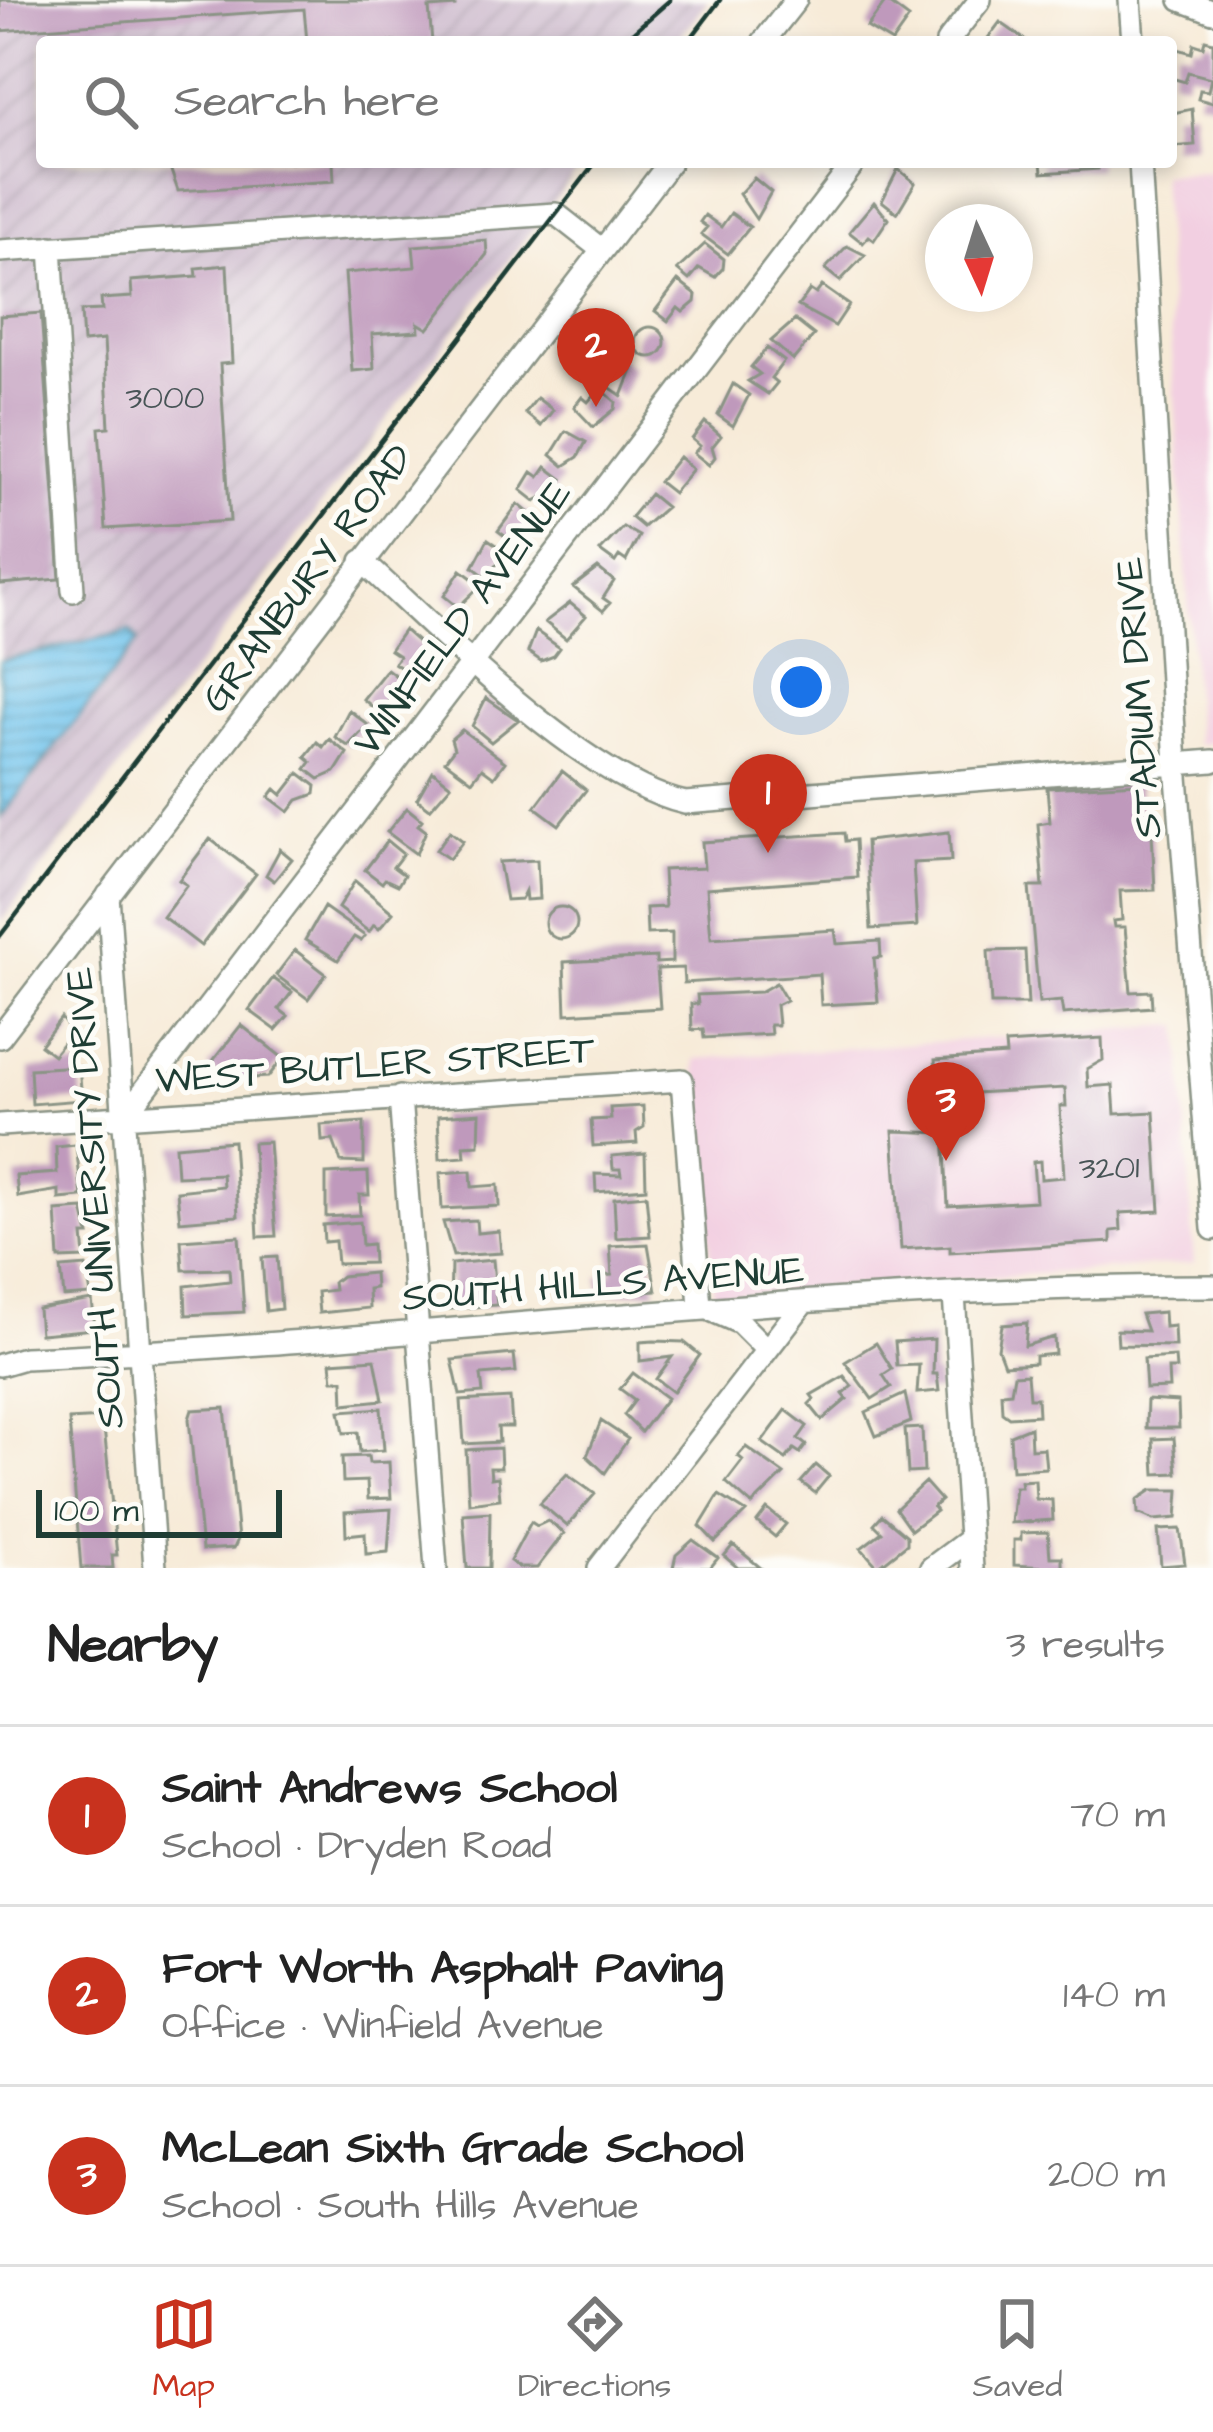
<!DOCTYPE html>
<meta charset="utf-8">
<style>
:root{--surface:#fff;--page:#f2f2f2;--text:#222;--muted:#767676;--line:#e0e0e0;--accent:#c8321e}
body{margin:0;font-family:"Architects Daughter",sans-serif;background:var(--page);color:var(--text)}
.compass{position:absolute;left:925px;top:204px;width:108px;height:108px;border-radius:50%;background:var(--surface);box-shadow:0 6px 18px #0003;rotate:176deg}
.scale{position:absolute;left:36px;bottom:30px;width:246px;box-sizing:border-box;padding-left:12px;border:6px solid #1f3d34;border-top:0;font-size:33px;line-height:42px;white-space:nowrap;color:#1f3d34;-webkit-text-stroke:9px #fdfcf7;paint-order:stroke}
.you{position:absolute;left:801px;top:687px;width:42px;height:42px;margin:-30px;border:9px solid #fff;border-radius:50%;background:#1a73e8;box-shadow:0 0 0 18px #1a73e833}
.badge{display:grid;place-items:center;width:78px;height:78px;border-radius:50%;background:var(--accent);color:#fff;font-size:39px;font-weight:700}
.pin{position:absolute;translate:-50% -99px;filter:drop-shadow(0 3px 6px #0008)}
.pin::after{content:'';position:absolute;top:63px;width:42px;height:36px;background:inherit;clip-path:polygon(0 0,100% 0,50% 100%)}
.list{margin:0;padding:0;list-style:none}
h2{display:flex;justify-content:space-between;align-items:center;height:156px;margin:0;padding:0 48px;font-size:51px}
h2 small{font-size:39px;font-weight:400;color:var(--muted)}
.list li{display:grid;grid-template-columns:78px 1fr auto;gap:36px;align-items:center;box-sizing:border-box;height:180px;padding:0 48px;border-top:3px solid var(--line)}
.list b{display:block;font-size:45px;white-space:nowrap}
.list p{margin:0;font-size:39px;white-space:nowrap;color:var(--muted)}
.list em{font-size:39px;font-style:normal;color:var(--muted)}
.icon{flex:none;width:66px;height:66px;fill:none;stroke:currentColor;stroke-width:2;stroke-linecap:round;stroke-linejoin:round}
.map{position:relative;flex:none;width:1213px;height:1568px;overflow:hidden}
.search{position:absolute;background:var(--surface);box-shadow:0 6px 18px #0003;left:36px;right:36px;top:36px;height:132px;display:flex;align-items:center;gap:30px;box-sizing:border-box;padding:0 42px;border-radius:12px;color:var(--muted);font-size:45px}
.sheet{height:696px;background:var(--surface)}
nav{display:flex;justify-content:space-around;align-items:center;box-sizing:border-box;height:168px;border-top:3px solid var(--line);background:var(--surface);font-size:33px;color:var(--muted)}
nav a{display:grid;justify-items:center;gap:6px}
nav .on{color:var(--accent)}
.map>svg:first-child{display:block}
</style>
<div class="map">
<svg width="1213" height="1568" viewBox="0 0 1213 1568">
<defs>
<pattern id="industrial-furrows" width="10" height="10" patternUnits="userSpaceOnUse" patternTransform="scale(3)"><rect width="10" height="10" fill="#cfbdcf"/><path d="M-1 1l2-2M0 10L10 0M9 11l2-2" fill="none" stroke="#b1a3b2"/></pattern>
<pattern id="water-rules" width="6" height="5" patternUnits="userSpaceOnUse" patternTransform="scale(3)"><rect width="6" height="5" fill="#6fc3ec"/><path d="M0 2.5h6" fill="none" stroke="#5ba0c0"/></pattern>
</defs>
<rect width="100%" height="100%" fill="#fdfcf7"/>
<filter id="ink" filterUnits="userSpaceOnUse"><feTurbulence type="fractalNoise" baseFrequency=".00833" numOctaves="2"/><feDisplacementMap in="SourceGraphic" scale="24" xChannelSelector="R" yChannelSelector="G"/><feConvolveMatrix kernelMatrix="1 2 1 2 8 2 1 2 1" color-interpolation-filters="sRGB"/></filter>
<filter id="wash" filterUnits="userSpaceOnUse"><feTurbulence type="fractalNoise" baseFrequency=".004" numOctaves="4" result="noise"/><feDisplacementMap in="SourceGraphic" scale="48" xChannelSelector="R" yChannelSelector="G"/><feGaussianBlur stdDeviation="2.7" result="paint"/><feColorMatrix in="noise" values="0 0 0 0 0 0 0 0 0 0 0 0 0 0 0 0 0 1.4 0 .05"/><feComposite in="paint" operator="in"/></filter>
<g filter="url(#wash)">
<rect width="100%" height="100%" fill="#f7ebd8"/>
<path fill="#f2cfe1" d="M1213,171V743L1197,744L1161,174Z
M1180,1025L1194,1263L714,1296L695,1059Z"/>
<path fill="url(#industrial-furrows)" d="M0,0H708L676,42H42V162H584L0,923Z"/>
<path fill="url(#water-rules)" stroke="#478090" stroke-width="3" d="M130,631L138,641L0,818V661Z"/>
<g id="blocks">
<path fill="#bf99bc" d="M0,0H455V6L429,8L432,42H307L304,9L0,31Z
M886,1L909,18L892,42L867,27Z
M1000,22L1028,42H985Z
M1205,40L1213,42V103L1198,99L1200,90L1208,91L1211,78L1188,72L1185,82L1171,78L1178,49L1192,53L1194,44L1203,47Z
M1192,109L1195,145L1172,147L1173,113Z
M168,162H333L334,181L178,191Z
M1041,162H1098V169L1042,173Z
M898,169L915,183L897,213L882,201Z
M754,178L771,192L756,219L739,194Z
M874,202L888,219L874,240L869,236L863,243L849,232Z
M731,213L750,227L728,254L701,234L707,227L700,222L705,215L721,227Z
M486,240L487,254L428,329L418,323L419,331L372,334L374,369L352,371L345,273L415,267L413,246Z
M705,244L724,259L723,268L715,277L699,268L689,280L677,270Z
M847,246L865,255L840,281L825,269Z
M227,265L232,363L220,364L230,521L106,529L99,428L109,427L104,340L83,342L81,311L102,310L101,299L132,297L131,281L197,276L196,268Z
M678,281L696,295L695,302L683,312L678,308L668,321L655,311Z
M822,286L849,305L835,326L798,306L810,290L816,294Z
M41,313L60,579L0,584V316Z
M795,320L814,335L793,360L771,341Z
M635 342a15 15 0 1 1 30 0a15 15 0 1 1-30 0Z
M767,348L784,361L771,378L777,383L768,394L748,381L760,374L751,367Z
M617,356L633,368L622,396L609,387L615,379L605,372Z
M733,384L749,395L733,426L718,415Z
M600,388L616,402L615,409L593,427L574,407L582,397L588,402Z
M537,398L553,410L541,426L525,413Z
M705,422L721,436L712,447L715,457L709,465L694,453L700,446L692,439Z
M566,431L586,442L578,457L564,466L551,455Z
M679,457L693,469L673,493L659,482Z
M546,467L562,479L553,492L535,501L521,490L532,472L539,477Z
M650,494L666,507L643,527L631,517Z
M518,504L534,517L513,542L498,531Z
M623,527L639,536L626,561L619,556L615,562L600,551Z
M488,539L507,552L486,577L473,567Z
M598,568L614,581L603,598L610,603L603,611L573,587Z
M461,570L481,585L458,607L444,596Z
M570,603L586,616L566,639L545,622Z
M404,630L429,652L423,665L409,673L394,663L399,656L390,650Z
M536,631L560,648L554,656L541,661L528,652Z
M387,669L405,683L403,691L376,710L363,699Z
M486,698L518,720L491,742L472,726Z
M349,710L368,725L348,746L335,737Z
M462,730L505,762L494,777L482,768L472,781L445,761L454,749L451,739Z
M329,739L347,753L335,772L319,779L306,769L311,762L305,757L317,742L323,747Z
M433,771L451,785L430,809L417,799Z
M562,771L586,790L559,825L535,807Z
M299,773L316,786L315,794L298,800L289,812L269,797L275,789L282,795Z
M1139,783L1140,814H1151L1155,890L1120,891L1122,920L1113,921L1114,927H1125L1131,992L1151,991L1152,1007L1063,1014L1061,1001L1039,1003L1029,887H1043L1038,824L1050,822L1047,788Z
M407,808L422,820L418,825L426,831L416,854L387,832Z
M450,831L463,841L449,859L436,850Z
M949,832L951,861L913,863L917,926L871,929L866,841Z
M844,833L845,841L855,840L857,877L707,888L711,938L835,930L837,944L880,941L881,957L874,958L878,1002L821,1005L819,974L684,983L683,968L657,969L660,1008L566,1014L564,962L656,957V963L672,962V933L647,934L646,908L665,907L663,870L704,868L702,842Z
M210,839L256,874L201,946L163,917L187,885L179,880Z
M387,841L403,854L393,867L404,875L398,885L385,879L382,883L365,870Z
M280,849L292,859L274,881L266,875Z
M537,860L539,899L526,900L525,891L521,899L506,900L499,862Z
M355,881L393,913L379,929L374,925L369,932L338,908Z
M324,907L365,936L361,941L354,937L338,960L305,940Z
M545 923a16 16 0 1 1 32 0a16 16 0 1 1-32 0Z
M295,950L326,974L308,999L276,975Z
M1025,950L1028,1004H991L988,951Z
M273,978L292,992L279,1009L288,1016L276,1030L249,1010Z
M776,983L786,1000L776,1005L778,1025H770L771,1034L704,1038L703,1029L692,1030L691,1004H698L697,995L760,992Z
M61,1018L72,1032L53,1055L40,1045Z
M241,1025L283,1058L268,1077L224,1080L208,1067Z
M1102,1038L1103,1060L1087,1069L1088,1087L1113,1085L1115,1114L1154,1112L1160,1211L1120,1213L1121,1230L1111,1231V1242L950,1252V1246L901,1249L893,1131L944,1133L948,1206L1036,1201L1033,1162L1040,1161L1041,1179L1064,1177L1060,1106H1066L1065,1088L938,1095L935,1060L1006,1055L1005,1044Z
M79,1066L82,1100L32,1104L30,1069Z
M643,1106L644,1127L636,1132L637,1143L593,1146L591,1120L611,1119L610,1108Z
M480,1113L479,1145L464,1146L465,1157L440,1159L438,1116Z
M364,1122V1163L341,1162L333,1140L322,1141L321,1125Z
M233,1141L238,1216L180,1221L177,1191L223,1186L222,1174L177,1176L175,1146Z
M269,1142L276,1236L258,1237L253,1143Z
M76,1145L82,1197L59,1199V1190L18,1197L16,1176L57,1173L56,1147Z
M645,1153L646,1188L596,1192L595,1174L621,1175L620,1169H613L612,1156Z
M471,1171L472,1187L498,1185L499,1206L442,1209L440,1173Z
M368,1172L369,1195H359L360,1215L326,1217V1174Z
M646,1195L650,1236L616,1238L614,1198Z
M83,1209L89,1235H83L85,1258L59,1259L56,1211Z
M476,1220L477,1233L499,1231L501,1253L453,1256L443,1222Z
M360,1222L362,1245L372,1244L373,1263L337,1264L335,1241L324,1242L323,1225Z
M239,1236L244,1312L186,1315L185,1286L230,1281L229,1269L183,1270L181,1240Z
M648,1244L656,1291L600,1295L598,1276L612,1275L610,1246Z
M277,1257L281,1309L266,1311L262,1258Z
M493,1260L497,1305L450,1309L451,1264Z
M86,1266L91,1295L64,1297L61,1268Z
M374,1273L375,1288L368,1289L369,1308L319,1313L317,1292L334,1290L333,1282L341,1276Z
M92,1300L95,1329L40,1334L38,1309Z
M1164,1312L1165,1327L1174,1326L1175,1346L1118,1345L1117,1330L1147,1331L1141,1314Z
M1027,1323L1025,1346L1054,1337L1055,1354L1035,1356V1363L1004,1365L998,1349L1002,1325Z
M934,1339L933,1374H937L939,1391L917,1393L919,1365L897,1366L895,1342Z
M654,1341L684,1342L700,1355L673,1392L656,1379L672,1357L640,1361V1342Z
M876,1343L892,1369L883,1375L891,1387L872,1399L845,1362Z
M514,1354L516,1372L481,1375L483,1393L460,1395L452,1360Z
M1175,1357L1176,1369H1168L1169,1388L1146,1389L1144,1359Z
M375,1359L383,1400L344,1404L343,1380H333L331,1362Z
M633,1373L667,1398L641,1432L624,1415L635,1400L620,1389Z
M1027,1374L1029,1398H1037L1038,1415L1009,1417L1002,1412L1001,1393L1011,1392L1014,1375Z
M844,1376L852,1386L843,1394L847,1399L822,1420L809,1404L814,1399L811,1395Z
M905,1394L911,1422L876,1436L866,1412Z
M510,1398L512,1427H498L499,1442L464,1444L461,1401Z
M1147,1400L1178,1402L1179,1428H1146Z
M225,1408L238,1539L234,1548L202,1550L189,1419L192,1410Z
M381,1408L384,1450L360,1452L358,1432L344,1433L340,1411Z
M786,1410L807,1426L798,1439L806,1445L800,1453L794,1449L786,1459L762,1442Z
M103,1418L117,1555H112L113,1568H81L69,1420Z
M601,1421L628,1439L605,1473L587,1456Z
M1030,1427L1031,1449L1044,1448L1046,1468L1012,1470L1010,1435Z
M922,1428L924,1472L908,1473L905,1429Z
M1174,1438L1177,1473L1155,1474L1153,1439Z
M746,1447L784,1474L752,1505L726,1482L743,1460L738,1456Z
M500,1448L501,1468H490L491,1478L498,1477L500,1499L469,1503L466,1450Z
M368,1456L369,1463L389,1462L391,1498L368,1499L367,1481L343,1482L342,1457Z
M816,1465L829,1476L815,1493L801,1482Z
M567,1474L595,1494L567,1526L540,1503Z
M1035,1480L1036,1499L1052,1500L1053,1520L1011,1523L1015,1487H1021L1020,1481Z
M925,1482L941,1500L933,1507L936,1511L911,1530L896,1509Z
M1152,1490H1179L1177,1518L1154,1520L1138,1513L1137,1500Z
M719,1495L746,1512L715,1542L700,1526Z
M391,1509L388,1552L366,1554L365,1533L346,1535L345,1512Z
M767,1509L786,1524L775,1537L757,1522Z
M490,1512L489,1568H467L463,1514Z
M882,1515L907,1536V1544L878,1567L861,1548L882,1532L874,1524Z
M548,1521L564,1533L537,1568H520L510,1561L531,1522L537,1526Z
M1180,1529L1185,1564L1161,1566L1158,1530Z
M1048,1532L1050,1557H1062V1568L1014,1565V1540H1021V1533Z
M693,1540L718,1558L710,1568H673L676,1555Z
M733,1545L761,1568H738L724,1556Z"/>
</g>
</g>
<g filter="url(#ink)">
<use href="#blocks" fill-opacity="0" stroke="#8b9486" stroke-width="3"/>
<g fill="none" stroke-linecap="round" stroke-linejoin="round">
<defs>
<path id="minor" d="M1130,0L1133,42
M1181,0L1213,12
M763,42L796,0
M947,42L980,0
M1140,162L1176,764L1213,1229
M51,247L73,591
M0,251L556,214L602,250
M362,561C441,633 584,780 685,803L1213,761
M108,895L155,1568
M0,1037L670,162
M400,1097L436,1568
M124,1117L855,162
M0,1125L682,1080L700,1306
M954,1295L972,1568
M706,1308L740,1323L767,1350
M0,1365L24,1358C421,1341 815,1286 1213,1286
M599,1568L804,1302
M931,1568L970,1539"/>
</defs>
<use href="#minor" stroke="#8b9486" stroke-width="26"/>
<use href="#minor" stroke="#fff" stroke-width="21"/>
<path stroke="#1f3d34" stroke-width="4.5" d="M622,42L670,0
M688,42L720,0
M0,936L596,162"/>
</g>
</g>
<g text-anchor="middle" stroke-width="10" stroke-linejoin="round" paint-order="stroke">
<g font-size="33" fill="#475456">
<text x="165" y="408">3000</text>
<text x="1109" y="1178">3201</text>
</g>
<g font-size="39" fill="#1f3d34" stroke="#fdfcf7">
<text transform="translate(306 577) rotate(-53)" y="14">GRANBURY ROAD</text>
<text transform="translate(461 617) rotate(-53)" y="14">WINFIELD AVENUE</text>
<text transform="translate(1137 698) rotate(-94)" y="14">STADIUM DRIVE</text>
<text transform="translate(375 1063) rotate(-4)" y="14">WEST BUTLER STREET</text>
<text transform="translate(93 1198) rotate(-94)" y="14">SOUTH UNIVERSITY DRIVE</text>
<text transform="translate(603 1282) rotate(-4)" y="14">SOUTH HILLS AVENUE</text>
</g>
</g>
</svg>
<svg class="compass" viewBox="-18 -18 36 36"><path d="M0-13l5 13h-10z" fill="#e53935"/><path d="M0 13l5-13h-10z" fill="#767676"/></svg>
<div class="scale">100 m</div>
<div class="you"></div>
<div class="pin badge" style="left:768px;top:853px">1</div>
<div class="pin badge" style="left:596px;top:407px">2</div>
<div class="pin badge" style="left:946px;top:1161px">3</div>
<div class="search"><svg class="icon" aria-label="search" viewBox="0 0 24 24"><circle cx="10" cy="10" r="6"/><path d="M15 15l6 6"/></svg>Search here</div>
</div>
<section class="sheet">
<h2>Nearby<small>3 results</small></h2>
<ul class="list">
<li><span class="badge">1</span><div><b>Saint Andrews School</b><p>School · Dryden Road</p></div><em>70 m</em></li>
<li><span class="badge">2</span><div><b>Fort Worth Asphalt Paving</b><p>Office · Winfield Avenue</p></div><em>140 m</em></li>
<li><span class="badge">3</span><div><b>McLean Sixth Grade School</b><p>School · South Hills Avenue</p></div><em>200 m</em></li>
</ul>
</section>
<nav>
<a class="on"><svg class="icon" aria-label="map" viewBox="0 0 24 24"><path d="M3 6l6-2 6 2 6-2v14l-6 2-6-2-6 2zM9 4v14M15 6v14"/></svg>Map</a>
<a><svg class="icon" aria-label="directions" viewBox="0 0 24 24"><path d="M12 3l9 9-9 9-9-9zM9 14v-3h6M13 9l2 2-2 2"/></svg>Directions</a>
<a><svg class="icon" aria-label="saved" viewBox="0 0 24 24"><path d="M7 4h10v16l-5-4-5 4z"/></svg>Saved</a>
</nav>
